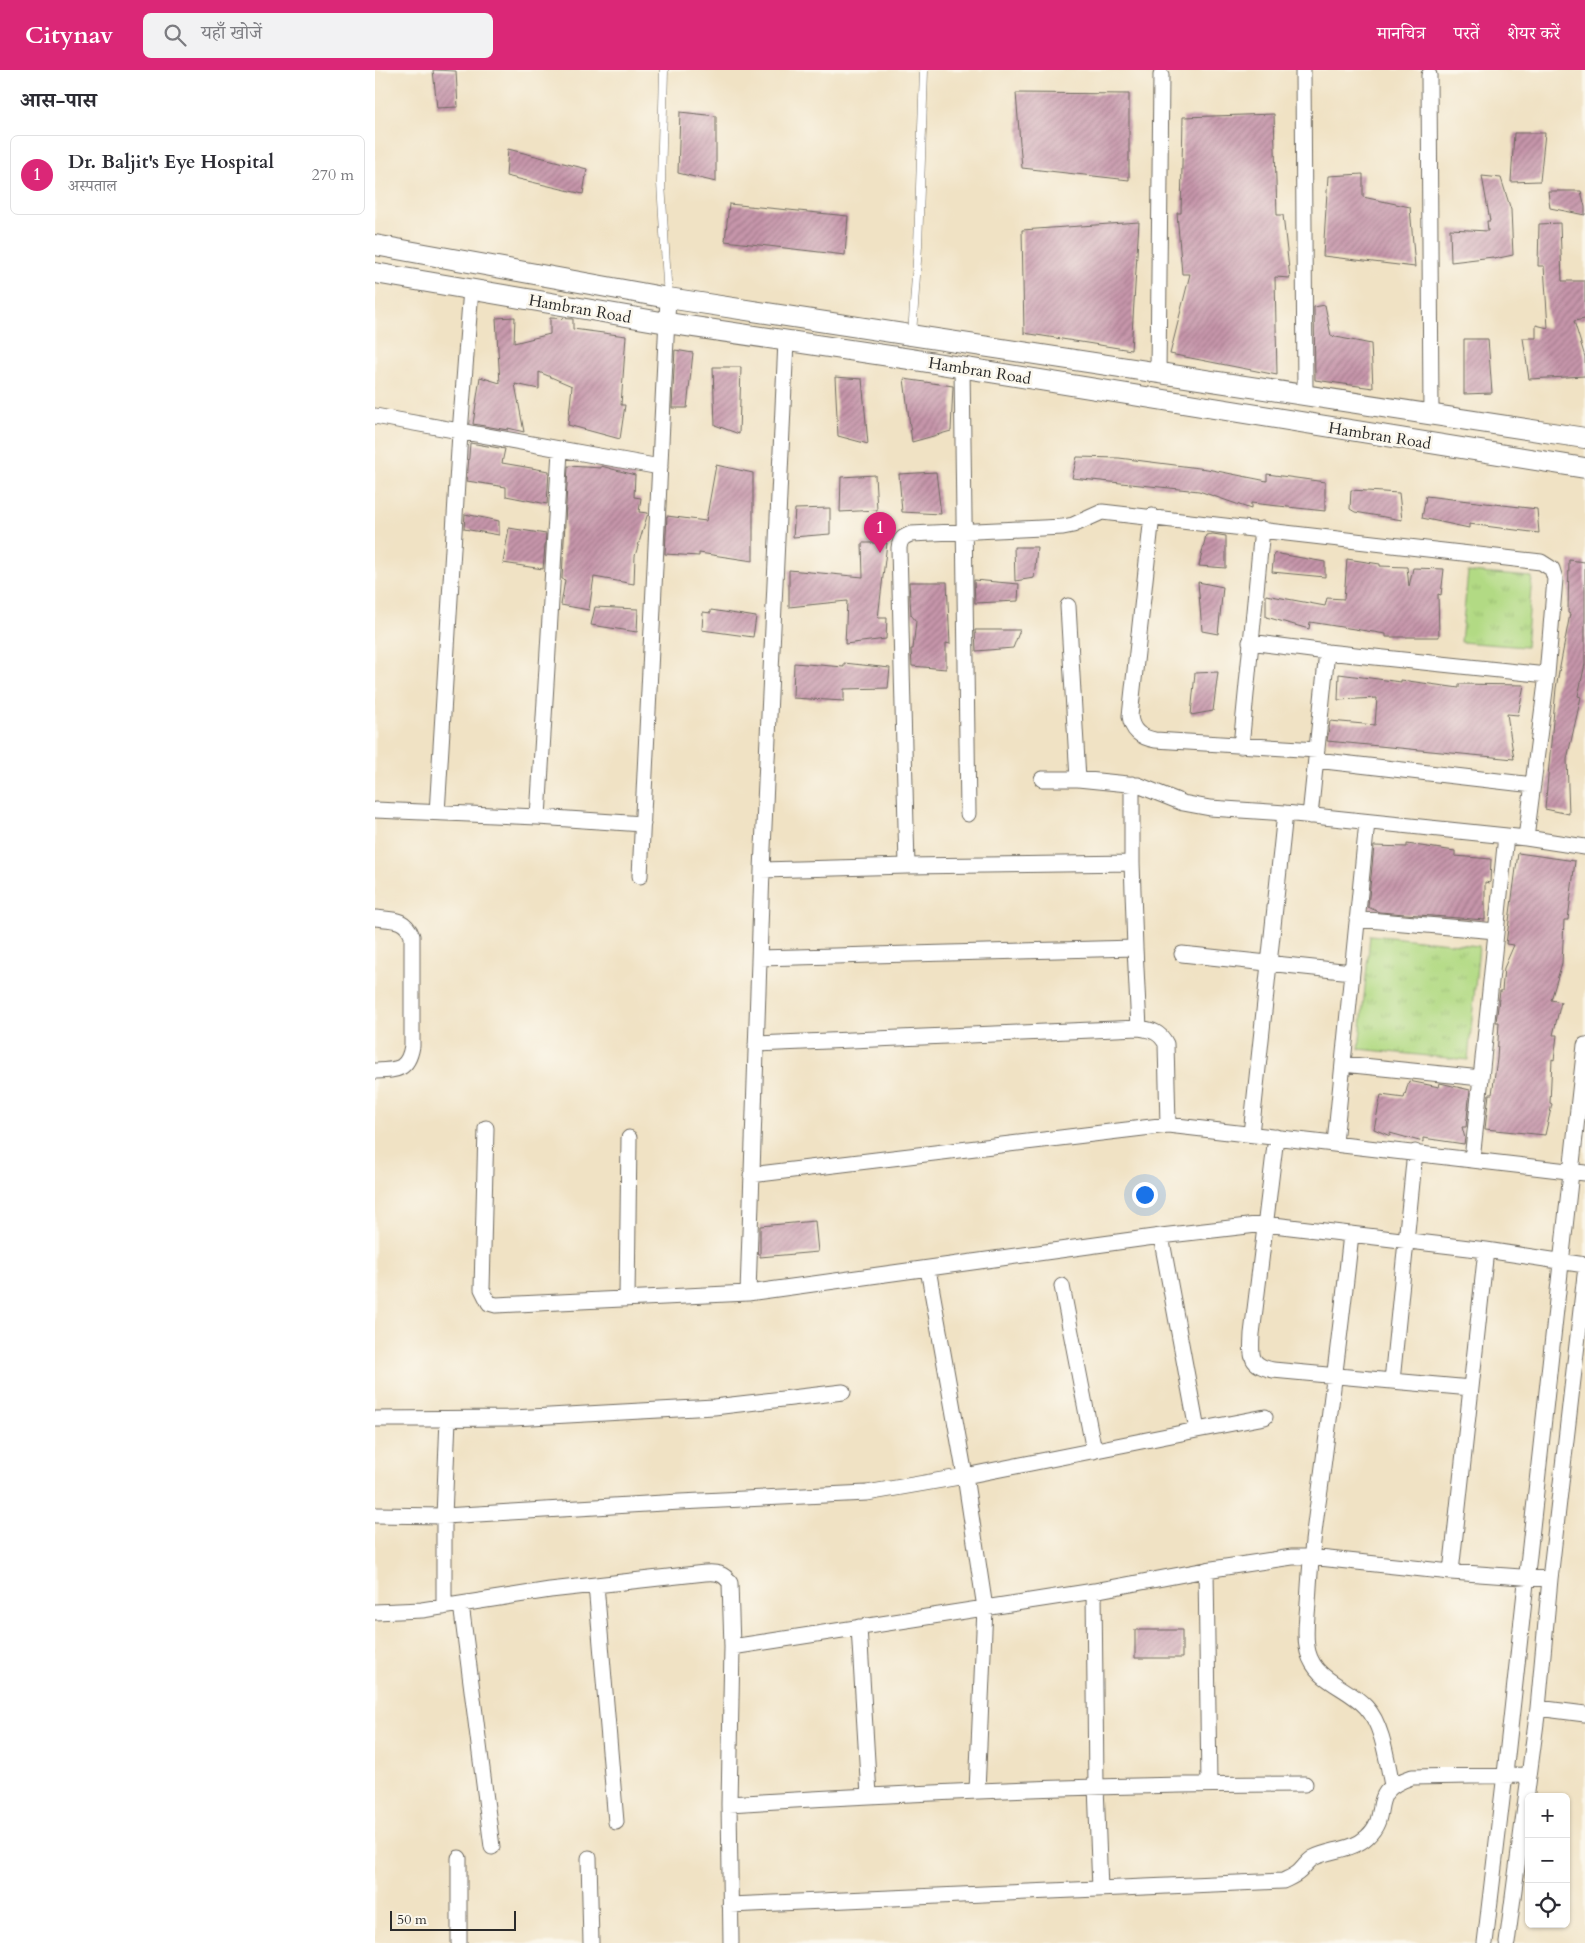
<!DOCTYPE html>
<html lang="hi">
<meta charset="utf-8">
<style>
:root{--surface:#fff;--page:#f2f2f3;--text:#2b2b33;--muted:#7c7c81;--line:#e1e1e2;--accent:#db2777}
body{margin:0;font-family:Cardo,"Noto Serif Devanagari",serif;background:var(--page);color:var(--text)}
.controls{position:absolute;right:15px;bottom:15px;display:grid;overflow:hidden;border-radius:8px;box-shadow:0 1px 4px #0004}
.controls button{width:45px;height:45px;display:grid;place-items:center;padding:0;border:0;border-bottom:1px solid var(--line);background:var(--surface);color:var(--text);font:25px sans-serif}
.scale{position:absolute;left:15px;bottom:12px;width:126px;box-sizing:border-box;padding-left:5px;border:2px solid #2b2b2b;border-top:0;font-size:14px;line-height:18px;white-space:nowrap;color:#2b2b2b;-webkit-text-stroke:4px #fbf7ec;paint-order:stroke}
.you{position:absolute;left:769px;top:1124px;width:18px;height:18px;margin:-12px;border:4px solid #fff;border-radius:50%;background:#1a73e8;box-shadow:0 0 0 8px #1a73e833}
.badge{display:grid;place-items:center;width:32px;height:32px;border-radius:50%;background:var(--accent);color:#fff;font-size:16px;font-weight:700}
.pin{position:absolute;translate:-50% -41px;filter:drop-shadow(0 1px 2px #0008)}
.pin::after{content:'';position:absolute;top:26px;width:18px;height:15px;background:inherit;clip-path:polygon(0 0,100% 0,50% 100%)}
.list{margin:0;padding:0;list-style:none}
h2{display:flex;justify-content:space-between;align-items:center;height:65px;margin:0;padding:0 20px;font-size:21px}
h2 small{font-size:16px;font-weight:400;color:var(--muted)}
.list li{display:grid;grid-template-columns:32px 1fr auto;gap:15px;align-items:center;box-sizing:border-box;height:80px;margin:0 10px 10px;padding:0 10px;border:1px solid var(--line);border-radius:8px}
.list b{display:block;font-size:19px;white-space:nowrap}
.list p{margin:0;font-size:16px;white-space:nowrap;color:var(--muted)}
.list em{font-size:16px;font-style:normal;color:var(--muted)}
.icon{flex:none;width:28px;height:28px;fill:none;stroke:currentColor;stroke-width:2;stroke-linecap:round;stroke-linejoin:round}
.map{position:relative;flex:none;width:1210px;height:1873px;overflow:hidden}
header{display:flex;align-items:center;gap:30px;box-sizing:border-box;height:70px;padding:0 25px;background:var(--accent);color:#fff}
header strong{font-size:24px}
nav{display:flex;gap:28px;margin-inline-start:auto;font-size:18px}
.search{width:350px;height:45px;background:var(--page);display:flex;align-items:center;gap:12px;box-sizing:border-box;padding:0 18px;border-radius:8px;color:var(--muted);font-size:19px}
main{display:flex}
aside{flex:1;background:var(--surface)}
.map>svg:first-child{display:block}
</style>
<header>
<strong>Citynav</strong>
<div class="search"><svg class="icon" aria-label="search" viewBox="0 0 24 24"><circle cx="10" cy="10" r="6"/><path d="M15 15l6 6"/></svg>यहाँ खोजें</div>
<nav><a>मानचित्र</a><a>परतें</a><a>शेयर करें</a></nav>
</header>
<main>
<aside>
<h2>आस-पास<small></small></h2>
<ul class="list">
<li><span class="badge">1</span><div><b>Dr. Baljit's Eye Hospital</b><p>अस्पताल</p></div><em>270 m</em></li>
</ul>
</aside>
<div class="map">
<svg width="1210" height="1873" viewBox="0 0 1210 1873">
<defs>
<pattern id="park-tufts" width="24" height="20" patternUnits="userSpaceOnUse" patternTransform="scale(1.25)"><rect width="24" height="20" fill="#b2da84"/><path d="M3 7l-1-3M5 7V3M7 7l1-3M15 17l-1-3M17 17v-4M19 17l1-3" fill="none" stroke="#99bb72"/></pattern>
<pattern id="building-hatch" width="6" height="6" patternUnits="userSpaceOnUse" patternTransform="scale(1.25)"><rect width="6" height="6" fill="#c695aa"/><path d="M-1 1l2-2M0 6l6-6M5 7l2-2" fill="none" stroke="#a17a8b"/></pattern>
</defs>
<rect width="100%" height="100%" fill="#fbf7ec"/>
<filter id="ink" filterUnits="userSpaceOnUse"><feTurbulence type="fractalNoise" baseFrequency=".02" numOctaves="2"/><feDisplacementMap in="SourceGraphic" scale="10" xChannelSelector="R" yChannelSelector="G"/><feConvolveMatrix kernelMatrix="1 2 1 2 8 2 1 2 1" color-interpolation-filters="sRGB"/></filter>
<filter id="wash" filterUnits="userSpaceOnUse"><feTurbulence type="fractalNoise" baseFrequency=".0096" numOctaves="4" result="noise"/><feDisplacementMap in="SourceGraphic" scale="20" xChannelSelector="R" yChannelSelector="G"/><feGaussianBlur stdDeviation="1.12" result="paint"/><feColorMatrix in="noise" values="0 0 0 0 0 0 0 0 0 0 0 0 0 0 0 0 0 1.4 0 .05"/><feComposite in="paint" operator="in"/></filter>
<g filter="url(#wash)">
<rect width="100%" height="100%" fill="#f0e2c4"/>
<path fill="url(#park-tufts)" stroke="#6e8258" d="M1093,502L1157,507L1151,577L1086,572Z
M995,865L1104,876L1093,990L984,979Z"/>
<g id="blocks">
<path fill="url(#building-hatch)" d="M58,0L81,1L83,37L62,38Z
M641,23L754,24V110L647,98Z
M305,42L341,46V112L303,103Z
M899,44L902,145H908L915,208L900,207L902,305L795,284L815,204H807L802,143H806L808,47Z
M1139,63H1170L1165,111L1136,112Z
M133,79L212,99L208,124L131,106Z
M988,104V127L1035,137L1040,197L948,186L953,106Z
M1107,106L1126,108L1136,140L1138,185L1119,189L1118,187L1076,192L1075,159L1113,161L1112,151H1115Z
M1173,121H1206L1210,137V145L1175,138Z
M354,134L473,146L470,185L350,171Z
M764,152L756,280L649,263L647,160Z
M1185,153L1187,211H1210V249L1199,251L1210,287V306L1154,309L1148,268H1161V255L1173,258L1169,196H1163L1164,154Z
M950,235L956,266L996,274L998,318L940,310L939,237Z
M140,247L139,273L175,264V248L198,249V259L251,266L246,335H250L245,369L193,355L197,316L164,302V319L140,314L149,362L133,358V360L98,354L105,307L125,313L121,248Z
M1089,269H1113L1117,323L1089,324Z
M300,280L318,283L312,338H297Z
M338,297H366L364,364L340,355Z
M460,307L487,309L493,374L463,366Z
M529,309L578,316L576,361L537,372Z
M95,373L130,379L127,393L174,401L172,434L131,426V417L92,411Z
M702,387L744,388L832,399L892,411V404L950,412V441L876,433V439L824,421L697,408Z
M341,395L378,403V491L324,483V486L290,484L292,446L331,451Z
M193,396L226,398V396L260,405L259,427L266,428L264,442L273,443L260,486L259,514L219,507L214,540L186,535L190,510L187,509Z
M561,402L566,444L527,442L524,404Z
M500,405L502,440L465,442L466,407Z
M976,420L1024,423L1027,450L980,442L975,439Z
M1051,426L1162,439L1164,463L1094,454V458L1047,448Z
M455,438V464L418,467L420,439Z
M90,444L124,451V465L89,459Z
M134,458L171,464L168,499L128,493Z
M838,464L851,466V498L824,496L831,465Z
M487,473H512L503,548H512L511,569L470,574L472,531L414,537V500L488,507Z
M639,477H662L659,508L640,511Z
M899,483L950,492V507L897,502Z
M972,489L1005,494V496L1032,497L1034,517L1038,498L1069,499L1066,525L1063,524L1064,567H1011V564L935,552L934,559L891,547V525L950,536L952,528L969,529Z
M1194,490L1210,492V594L1203,626L1206,627L1192,689L1194,744L1170,739L1181,618L1195,544L1193,543Z
M599,510L644,514L643,531L600,533Z
M534,512H572L575,574L571,573V599L537,596L536,579H538L541,551L536,545Z
M823,512L848,517L843,564L827,561Z
M220,537L263,539L262,562L216,555Z
M336,540L381,547L378,567L327,560L328,542L336,543Z
M600,560H645L638,578L601,581Z
M419,593L469,597V593L515,598L513,618L469,619V631L418,628Z
M843,602L838,641L816,645L820,603Z
M964,604L1026,612V610L1084,618V614L1149,615L1143,645L1132,644L1139,689L952,671L955,651L1000,655L1002,628L963,630Z
M1032,774L1080,781V786L1116,789L1115,813L1110,812V850L1004,842L993,837L999,776L1032,777Z
M1143,783L1200,791L1193,850H1189L1187,893L1176,930L1186,932L1178,965H1182L1179,990L1177,989L1175,1033L1177,1034L1170,1065L1110,1059L1114,1024H1117L1122,989L1124,952H1121L1125,921H1127L1129,898L1139,875L1131,874Z
M1034,1011L1064,1017L1065,1013L1095,1020L1091,1057H1087L1090,1068L1089,1074L1048,1068V1072L1015,1063V1066L999,1059L1006,1025L1029,1028Z
M440,1151L443,1182L385,1187V1156Z
M760,1560H807V1588H760Z"/>
</g>
</g>
<g filter="url(#ink)">
<use href="#blocks" fill-opacity="0" stroke="#706b61" stroke-width="1"/>
<g fill="none" stroke-linecap="round" stroke-linejoin="round">
<defs>
<path id="lane" d="M289,0L286,113L293,228
M537,265L543,176L549,0"/>
<path id="street" d="M928,0L930,324
M1054,5L1056,344
M411,271L387,800L532,796L524,478C525,469 528,467 536,464L688,457L698,455L727,442L1166,492L1177,499L1180,509L1172,605L1151,768
M587,298L593,744
M783,303L786,5
M0,346L285,397
M777,446L755,646C757,661 765,667 780,670L942,680
M693,536L703,709
M875,572L952,582L1172,605
M866,676L887,459
M941,690L1158,715
M667,709H703L763,715L808,733L835,738L910,743L1151,768L1210,777
M0,740L163,747L268,754
M62,743L85,363L96,219
M935,746L952,582
M163,747L185,381
M532,796L757,793V714
M387,800L373,1223L786,1166L890,1154L1111,1180L1210,1195
M265,806L293,228
M0,848C18,850 30,848 37,866V976C33,1000 23,1000 0,1001
M982,849L1121,861
M760,878L764,958
M807,884L977,902
M384,888L760,878L757,793
M381,974L764,958C777,960 785,962 791,974L793,1055
M968,994L1106,1008L1131,766
M111,1058L107,1219L114,1233L121,1235L373,1223
M876,1064L910,743
M901,1067L877,1264C876,1286 874,1295 898,1300L1017,1311
M960,1073L992,752
M1040,1082L1017,1311L1096,1318
M1097,1089L1106,1008
M376,1105L793,1055L1210,1103
M976,1164C967,1250 956,1335 945,1420C939,1457 935,1495 933,1533C932,1548 929,1566 933,1582C941,1612 972,1616 991,1637C1008,1655 1012,1692 1017,1715
M786,1166L822,1360L890,1347
M553,1199L590,1406L822,1360
M687,1216L719,1381
M252,1228L254,1068
M0,1349L138,1348L339,1337L468,1322
M0,1445L69,1446L305,1432L492,1423L590,1406L610,1538L602,1721
M831,1500L834,1714
M1076,1502L1111,1180
M221,1515L241,1752
M719,1521L721,1716L725,1819
M86,1534L117,1777
M69,1537V1446L73,1349
M0,1542L47,1540L175,1520L330,1503C341,1502 349,1503 355,1513L357,1577L354,1734L356,1873
M484,1557L494,1725
M357,1577L719,1521L831,1500L917,1487H935L1076,1502L1175,1509
M1163,1638L1210,1644
M354,1734C546,1722 737,1714 930,1714
M84,1788V1873
M214,1788L216,1873
M355,1835L908,1811C914,1808 920,1806 925,1801C929,1797 933,1791 938,1788C955,1779 977,1781 992,1767C1018,1743 989,1723 1037,1707L1154,1705
M1110,1873L1130,1704L1210,975
M1132,1873L1163,1638L1175,1509L1210,1205"/>
<path id="secondary" d="M0,175L293,228L1210,368
M0,203L292,253L535,289L1210,398"/>
</defs>
<use href="#lane" stroke="#706b61" stroke-width="9"/>
<use href="#street" stroke="#706b61" stroke-width="17"/>
<use href="#secondary" stroke="#706b61" stroke-width="22"/>
<use href="#lane" stroke="#fff" stroke-width="8"/>
<use href="#street" stroke="#fff" stroke-width="15"/>
<use href="#secondary" stroke="#fff" stroke-width="20"/>
</g>
</g>
<g text-anchor="middle" stroke-width="5" stroke-linejoin="round" paint-order="stroke">
<g font-size="16" fill="#2b2b2b" stroke="#fbf7ec">
<text transform="translate(205 238) rotate(10)" y="6">Hambran Road</text>
<text transform="translate(605 300) rotate(9)" y="6">Hambran Road</text>
<text transform="translate(1005 365) rotate(9)" y="6">Hambran Road</text>
</g>
</g>
</svg>
<div class="controls">
<button>+</button>
<button>−</button>
<button><svg class="icon" aria-label="locate" viewBox="0 0 24 24"><circle cx="12" cy="12" r="6"/><path d="M12 2v4M12 18v4M2 12h4M18 12h4"/></svg></button>
</div>
<div class="scale">50 m</div>
<div class="you"></div>
<div class="pin badge" style="left:505px;top:483px">1</div>
</div>
</main>
